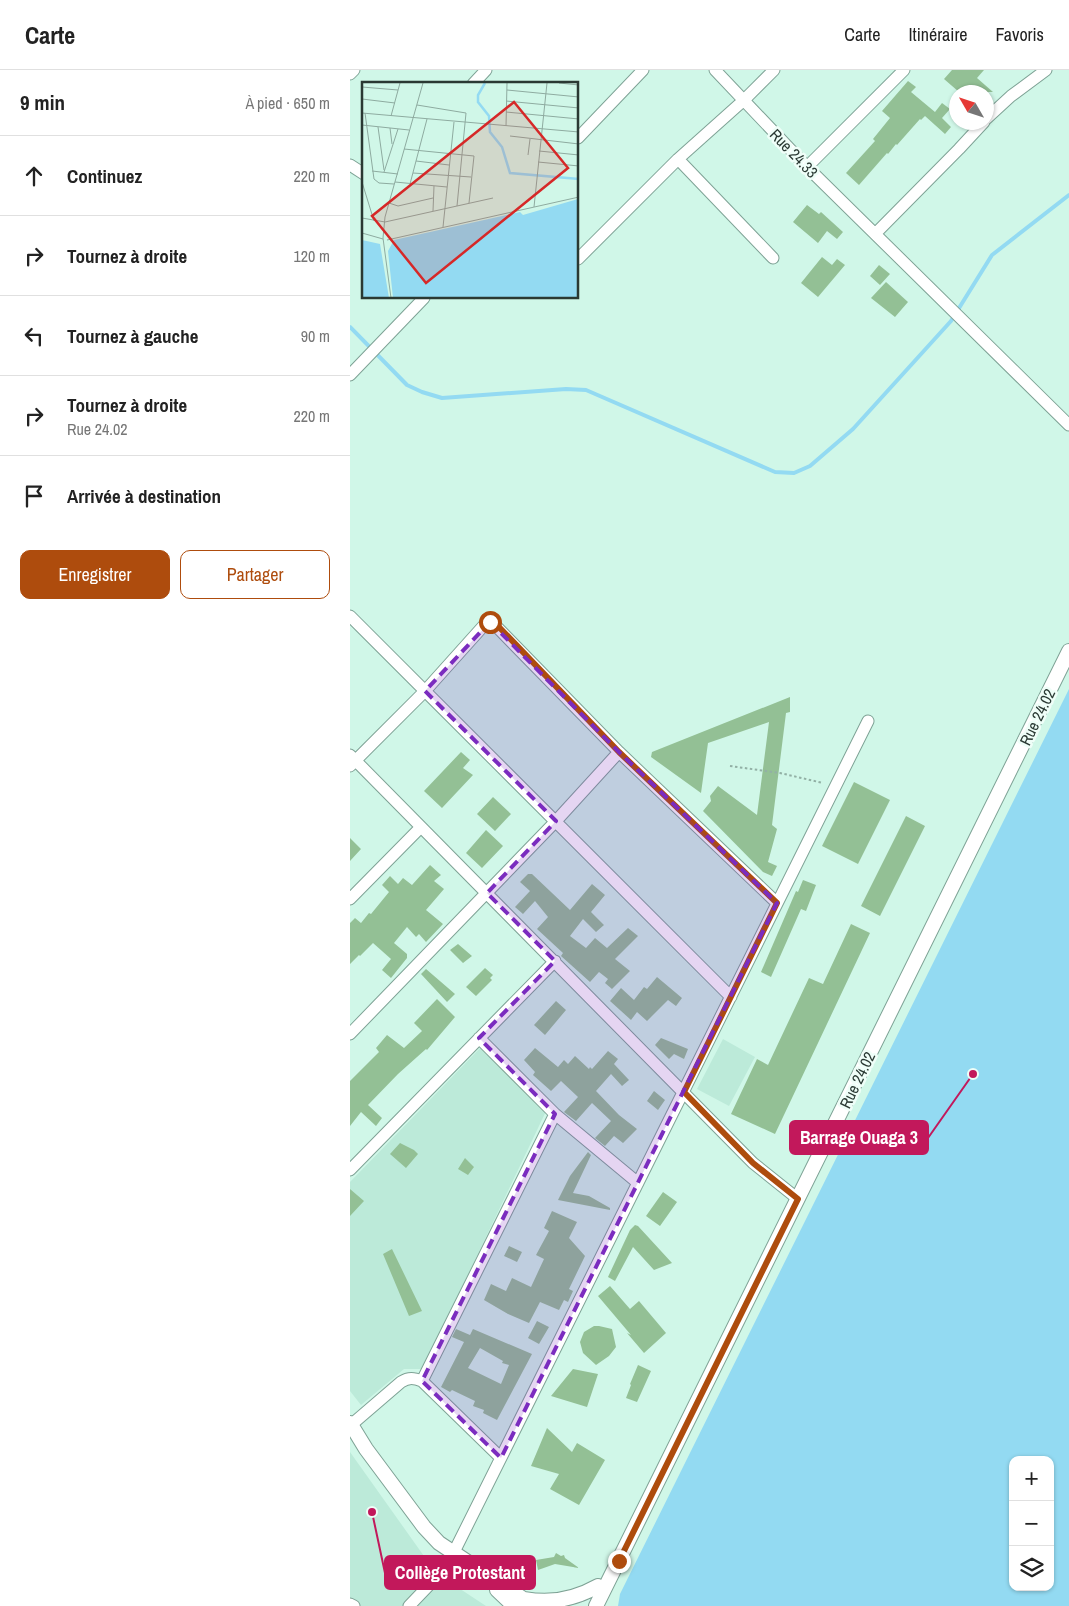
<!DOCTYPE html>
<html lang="fr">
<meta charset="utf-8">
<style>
:root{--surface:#fff;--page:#f2f2f2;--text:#222;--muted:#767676;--line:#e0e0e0;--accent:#ae4c0d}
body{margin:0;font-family:"Archivo Narrow",sans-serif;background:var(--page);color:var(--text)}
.controls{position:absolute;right:15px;bottom:15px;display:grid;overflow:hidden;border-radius:10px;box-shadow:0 1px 4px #0004}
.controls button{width:45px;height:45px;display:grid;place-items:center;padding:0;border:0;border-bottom:1px solid var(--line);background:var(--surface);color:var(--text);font:25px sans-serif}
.compass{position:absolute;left:599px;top:15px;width:45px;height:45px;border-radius:50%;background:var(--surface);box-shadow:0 1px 4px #0004;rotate:309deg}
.stop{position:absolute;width:15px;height:15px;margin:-11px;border:4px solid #ae4c0d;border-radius:50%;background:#fff}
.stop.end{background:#ae4c0d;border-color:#fff;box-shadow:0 1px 5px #0008}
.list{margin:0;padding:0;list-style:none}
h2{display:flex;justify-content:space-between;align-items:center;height:65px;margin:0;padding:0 20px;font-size:21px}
h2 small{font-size:16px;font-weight:400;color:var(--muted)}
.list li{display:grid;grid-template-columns:32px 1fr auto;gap:15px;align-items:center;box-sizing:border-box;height:80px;padding:0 20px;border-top:1px solid var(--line)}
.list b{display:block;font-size:19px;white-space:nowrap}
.list p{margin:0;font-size:16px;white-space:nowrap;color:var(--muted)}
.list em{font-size:16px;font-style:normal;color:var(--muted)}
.actions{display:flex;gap:10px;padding:15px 20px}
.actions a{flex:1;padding:11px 0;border:1px solid var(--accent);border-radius:10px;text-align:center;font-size:18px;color:var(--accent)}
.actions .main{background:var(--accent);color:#fff}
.icon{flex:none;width:28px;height:28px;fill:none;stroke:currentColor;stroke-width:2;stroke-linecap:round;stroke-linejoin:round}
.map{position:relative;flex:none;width:719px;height:1536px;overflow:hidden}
header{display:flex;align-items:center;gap:30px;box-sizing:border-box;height:70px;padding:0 25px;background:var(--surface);border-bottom:1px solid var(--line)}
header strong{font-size:24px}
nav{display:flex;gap:28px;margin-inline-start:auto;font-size:18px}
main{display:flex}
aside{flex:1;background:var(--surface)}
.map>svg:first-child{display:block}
</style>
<header>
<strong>Carte</strong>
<nav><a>Carte</a><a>Itinéraire</a><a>Favoris</a></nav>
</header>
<main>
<aside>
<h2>9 min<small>À pied · 650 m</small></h2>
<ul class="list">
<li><svg class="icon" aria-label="ahead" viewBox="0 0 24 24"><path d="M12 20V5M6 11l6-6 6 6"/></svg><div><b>Continuez</b></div><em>220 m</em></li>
<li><svg class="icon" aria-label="right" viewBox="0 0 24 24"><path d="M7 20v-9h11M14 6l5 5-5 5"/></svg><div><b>Tournez à droite</b></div><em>120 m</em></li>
<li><svg class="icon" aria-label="left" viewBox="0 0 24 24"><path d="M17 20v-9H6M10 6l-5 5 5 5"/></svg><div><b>Tournez à gauche</b></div><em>90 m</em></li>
<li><svg class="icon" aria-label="right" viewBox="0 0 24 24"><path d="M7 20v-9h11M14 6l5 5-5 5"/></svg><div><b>Tournez à droite</b><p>Rue 24.02</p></div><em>220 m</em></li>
<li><svg class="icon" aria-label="arrive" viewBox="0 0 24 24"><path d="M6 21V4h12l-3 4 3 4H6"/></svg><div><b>Arrivée à destination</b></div></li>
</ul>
<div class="actions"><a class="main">Enregistrer</a><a>Partager</a></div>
</aside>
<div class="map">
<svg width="719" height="1536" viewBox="0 0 719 1536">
<rect width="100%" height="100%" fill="#d0f7e8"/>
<path fill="#bcead9" d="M373,969L405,987L379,1036L347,1019Z
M136,972L199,1035L73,1299H54L11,1335L0,1321V1112Z
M0,1382L86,1503L136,1536H0Z"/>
<path fill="#93daf2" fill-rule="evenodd" d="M719,619V1536H268L270,1524ZM663,1390H700V1517H663Z"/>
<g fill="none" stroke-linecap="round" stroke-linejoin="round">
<path stroke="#93daf2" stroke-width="4" d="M0,257L57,315L72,322L92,328L216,319L236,320L425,402L444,403L460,396L503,359L601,251L642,185L719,125"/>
</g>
<path fill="#93c095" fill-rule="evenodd" d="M602,0H634L627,8L643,22H609L594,9Z
M558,11L566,17L561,22L585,42L592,33L600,39L592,48L601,57L595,64L575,46L571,50L570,49L547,75L546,74L538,84L537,83L509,115L496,103L525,71L523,69L540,48L532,41Z
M457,135L469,144L471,142L493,162L487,169L477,161L468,173L443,152Z
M472,187L482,195L487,189L495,195L468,227L451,213Z
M529,195L540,204L530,215L520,206Z
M536,212L558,232L545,247L521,228Z
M440,627V642L436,643L422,755L427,759L418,792L427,796L422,806L413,802L353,741L361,731L360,726L368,716L407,745L419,652L358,673L351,723L301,687L302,682Z
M111,682L120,690L113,698L123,705L92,738L74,721Z
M504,712L540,730L508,794L472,776Z
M143,727L161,744L145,761L127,744Z
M556,746L575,756L530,846L511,836Z
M136,760L153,776L132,798L116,783Z
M0,768L11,779L0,791Z
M80,795L91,805L84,811L94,819L76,840L93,854L76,872L69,864L66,867L57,857L44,873L57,884V888L41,908L32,900L41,889L23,873L10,886L9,885L0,894V853L5,848L11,853L19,843L21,844L39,822L32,815L40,806L48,814L53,808L62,815Z
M178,804H182L220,840L242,814L255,825L241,842L254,855L246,862L233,849L220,866L236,878L245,868L257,878L278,858L288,866L265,889L280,901L262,919L255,913L258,909L249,902L240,912L211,886L213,883L187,859L198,847L185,831L173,844L165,837L180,821L170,812Z
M453,810L466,815L456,841L451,839L421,907L411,902L446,821L448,822Z
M501,854L520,863L425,1064L381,1044L407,989L418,995L459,908L473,914Z
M108,874L122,886L113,893L100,880Z
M135,898L143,905L140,908L142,910L126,926L116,917Z
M76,899L105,924L97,932L71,904Z
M307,907L332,928L326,936L318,930L297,951L287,942L281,950L260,931L271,918L284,930L294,917L297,919Z
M87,929L105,947L77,980L76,979L48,1004L18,1035L32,1048L26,1056L11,1042L0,1056V1011L29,982L26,978L37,965L54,978L72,961L64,953Z
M206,931L216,940L195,965L184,955Z
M311,968L338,979L334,989L324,984L319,989L305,975Z
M185,978L208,997L214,990L218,994L225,986L239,999L240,997L242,999L258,981L268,989L264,994L279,1010L272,1016L261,1004L246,1021L269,1045L287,1059L273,1073L264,1066L255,1076L245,1068L261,1051L242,1033L226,1051L214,1042L228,1027L211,1011L201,1021L183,1005L185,1002L174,990Z
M304,1021L315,1030L308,1040L297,1031Z
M50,1073L64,1080L68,1084L56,1098L40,1084Z
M238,1082L241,1085L223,1123L239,1126L260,1138V1140L208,1130L220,1106Z
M115,1088L124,1097L118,1105L108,1099Z
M0,1119L14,1131L0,1146Z
M313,1122L327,1132L310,1156L296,1146Z
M202,1141L227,1152L219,1168L235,1186L219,1219L223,1221L218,1232L214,1230L209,1240L190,1232L179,1253L158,1244L134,1230L141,1214L156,1221L162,1208L181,1217L194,1189L186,1185L199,1161L194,1158Z
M285,1155L288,1156L322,1193L304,1200L283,1177L265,1211L258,1207L280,1160Z
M159,1176L172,1182L167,1192L154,1186Z
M42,1179L72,1241L59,1246L33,1184Z
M260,1216L280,1239L289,1231L316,1263L294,1283L277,1263L281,1265L248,1226Z
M187,1251L199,1257L189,1274L178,1268Z
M244,1256H249L262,1259L266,1277L259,1286L246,1295L233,1283L230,1272L234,1262Z
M106,1259L120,1265L123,1259L182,1284L147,1350L133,1343L134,1340L123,1336L125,1331L102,1320L100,1322L91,1317L114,1272L102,1267ZM130,1278L153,1291L152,1293L159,1295L151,1314L118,1298Z
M288,1295L301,1301L287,1332L276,1328L281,1315L280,1314Z
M223,1299L248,1304L237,1337L201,1326Z
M197,1358L222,1382L227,1373L255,1390L229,1435L200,1419L209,1404L181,1396Z
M206,1483L211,1486L214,1485L215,1488L229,1498L205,1494L188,1500L186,1490L204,1487Z"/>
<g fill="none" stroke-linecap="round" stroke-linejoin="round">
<defs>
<path id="minor" d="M365,0L457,97L719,355
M0,4L4,0
M123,14L136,0
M636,49L661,26L696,0
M228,68L293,0
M328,89L423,188
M0,95L14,104
M457,97L554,0
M525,164L609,79L634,52
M228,189L328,89L394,30L424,0
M0,305L74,228
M0,546L381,927
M0,685L403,1093L448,1129
M0,696L75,621L136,553L142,552L269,682L427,833
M0,829L71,757
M0,964L206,751L269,682
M129,968L205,1044L288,1113
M0,1100L205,891
M72,1311L205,1044
M1,1355L51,1312C59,1307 64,1308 72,1311L151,1388
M0,1534L4,1536
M59,1536L83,1511L103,1484L518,651"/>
<path id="tertiary" d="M0,1353L16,1379L74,1457L89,1473L184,1536
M147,1520L164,1536
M175,1529C201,1534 225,1529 248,1516
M246,1536L719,581"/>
</defs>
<use href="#minor" stroke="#7ea295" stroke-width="13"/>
<use href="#tertiary" stroke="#7ea295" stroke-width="16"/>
<path stroke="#92b0a5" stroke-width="2" stroke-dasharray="2.5 2.5" stroke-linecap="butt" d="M380,696L430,703L473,713"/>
<use href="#minor" stroke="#fff" stroke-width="11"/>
<use href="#tertiary" stroke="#fff" stroke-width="14"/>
</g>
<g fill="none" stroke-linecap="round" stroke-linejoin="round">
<path stroke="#ae4c0d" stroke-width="6" d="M140,552L148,556L269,682L427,833L334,1022L403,1093L448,1129L269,1491"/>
</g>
<path fill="#7b2cbf" fill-opacity="0.2" stroke="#7b2cbf" stroke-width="4" stroke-dasharray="10 6" stroke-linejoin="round" d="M140,552L269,682L427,833L151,1388L72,1311L205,1044L129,968L205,891L137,823L206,751L75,621Z"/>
<g text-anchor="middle" stroke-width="5" stroke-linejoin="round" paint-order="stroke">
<g font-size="16" fill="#2a3933" stroke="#effef8">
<text transform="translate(444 83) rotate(46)" y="6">Rue 24.33</text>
<text transform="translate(687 647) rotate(-64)" y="6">Rue 24.02</text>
<text transform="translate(507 1010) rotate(-64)" y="6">Rue 24.02</text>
</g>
</g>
<g transform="translate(12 12)">
<rect width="216" height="216" fill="#d0f7e8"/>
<path d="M216,117V216H31L26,169L32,158L158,130L161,133ZM0,158L18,162L27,216H0Z" fill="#93daf2"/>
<path fill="none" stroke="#93daf2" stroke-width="2.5" d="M123,1L116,13V20L127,34L128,50L140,65L148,91L217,97"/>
<path fill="none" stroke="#8eaba0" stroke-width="1" d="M197,1L217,3M0,5L36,8M145,8L217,15M0,17L33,21M144,19L217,26M55,23L104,31L95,124M144,30L217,37M0,31L217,50M3,31L12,97L17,101L32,102M29,34L38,1M0,43L47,48M144,44L145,1M16,45L22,88M28,46L30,62M148,54L217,62M42,67L112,74L107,121M177,69L217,73M166,73L168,57M54,79L87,83M176,80L217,84M10,89L36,92M22,90L36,47M51,91L109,95M0,100L12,139M33,100L85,105M48,102L65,37M27,121L36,124L71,116M172,125L185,1M71,129L72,104M0,136L23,140L131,116M81,145L92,40M0,151L21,157M25,158L217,115M29,216L21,156L23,135L61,1"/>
<path fill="#d62828" fill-opacity="0.15" stroke="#d62828" stroke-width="2.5" d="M152,20L206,86L64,201L10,134Z"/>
<rect width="216" height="216" fill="none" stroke="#2a3933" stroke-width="2.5"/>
</g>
<path fill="none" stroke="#c2185b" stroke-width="2" d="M623 1004L578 1068M22 1442L35 1503"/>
<g fill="#c2185b" stroke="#effef8" stroke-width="2">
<circle cx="623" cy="1004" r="5"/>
<circle cx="22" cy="1442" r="5"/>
</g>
<g fill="#c2185b" stroke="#c2185b" stroke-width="2">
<rect x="440" y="1051" width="138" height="33" rx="5"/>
<rect x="35" y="1486" width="150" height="33" rx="5"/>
</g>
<g font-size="18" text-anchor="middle" font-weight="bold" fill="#fff">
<text x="509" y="1074">Barrage Ouaga 3</text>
<text x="110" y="1509">Collège Protestant</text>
</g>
</svg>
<div class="controls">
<button>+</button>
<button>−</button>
<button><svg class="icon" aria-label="layers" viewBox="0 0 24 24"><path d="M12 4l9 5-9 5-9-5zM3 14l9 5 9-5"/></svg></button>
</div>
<svg class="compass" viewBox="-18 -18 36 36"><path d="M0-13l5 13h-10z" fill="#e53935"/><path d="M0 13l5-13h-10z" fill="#767676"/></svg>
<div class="stop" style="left:140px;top:552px"></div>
<div class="stop end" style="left:269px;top:1491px"></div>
</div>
</main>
